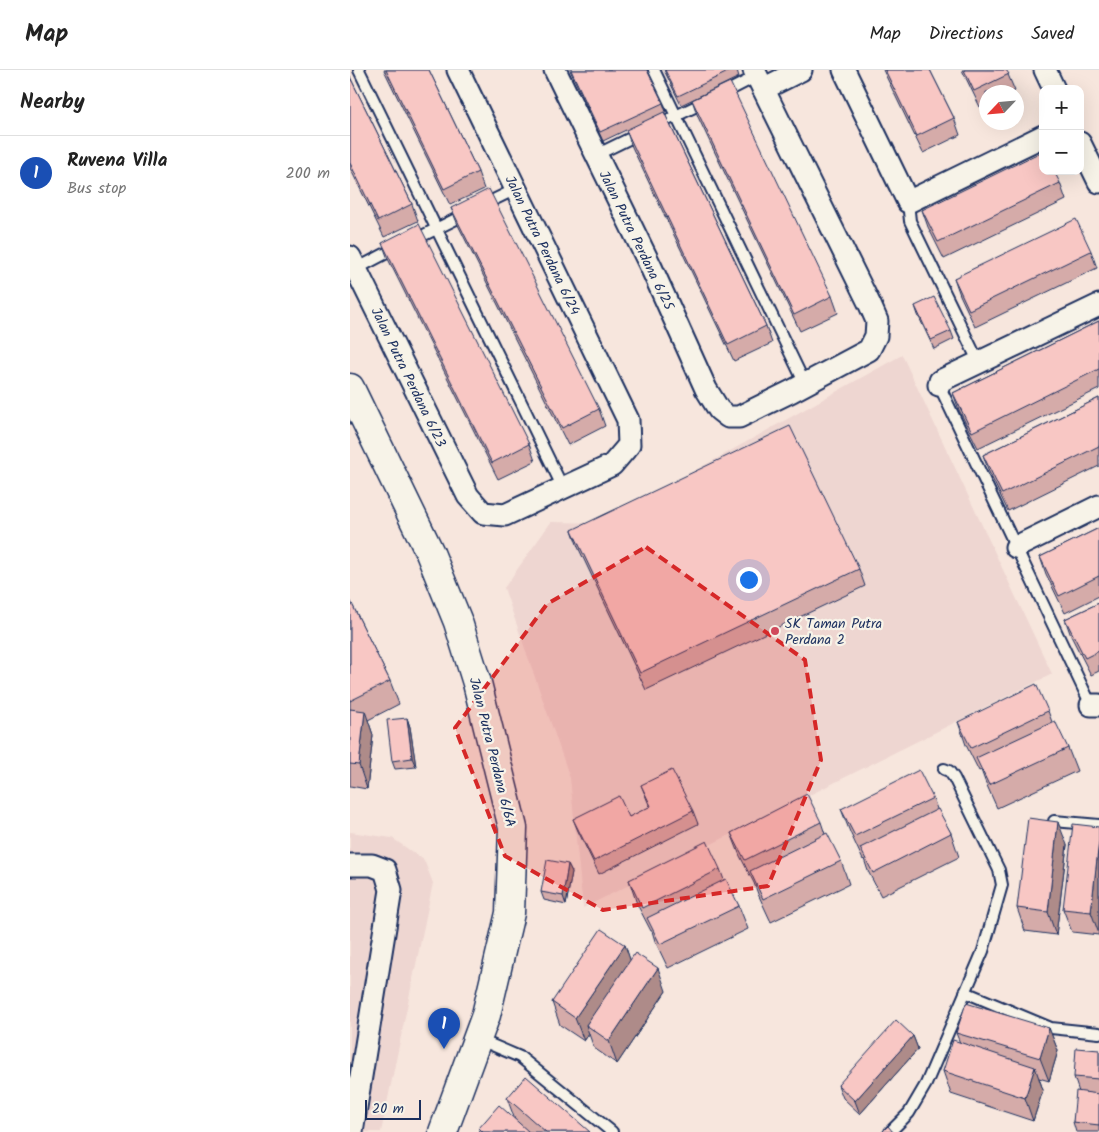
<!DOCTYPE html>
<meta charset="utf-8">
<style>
:root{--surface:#fff;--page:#f2f2f2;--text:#222;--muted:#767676;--line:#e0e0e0;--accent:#0f766e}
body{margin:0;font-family:Kalam,sans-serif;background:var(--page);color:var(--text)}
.controls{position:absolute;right:15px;top:15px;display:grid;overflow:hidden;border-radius:10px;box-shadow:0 5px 20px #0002}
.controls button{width:45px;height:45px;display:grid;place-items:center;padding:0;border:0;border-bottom:1px solid var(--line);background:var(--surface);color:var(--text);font:25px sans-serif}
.compass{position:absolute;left:629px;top:15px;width:45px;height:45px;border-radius:50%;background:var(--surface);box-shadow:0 5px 20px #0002;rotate:244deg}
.scale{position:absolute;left:15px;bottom:12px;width:56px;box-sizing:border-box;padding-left:5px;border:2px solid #1b2f5e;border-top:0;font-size:14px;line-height:18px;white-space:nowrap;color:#1b2f5e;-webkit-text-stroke:4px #f7f3e8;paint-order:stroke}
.you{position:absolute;left:398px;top:509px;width:18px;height:18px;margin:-12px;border:4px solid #fff;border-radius:50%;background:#1a73e8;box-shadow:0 0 0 8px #1a73e833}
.badge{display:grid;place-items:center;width:32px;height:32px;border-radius:50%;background:var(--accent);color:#fff;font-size:16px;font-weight:700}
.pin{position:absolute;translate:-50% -41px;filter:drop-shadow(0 1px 2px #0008)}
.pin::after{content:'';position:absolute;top:26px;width:18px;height:15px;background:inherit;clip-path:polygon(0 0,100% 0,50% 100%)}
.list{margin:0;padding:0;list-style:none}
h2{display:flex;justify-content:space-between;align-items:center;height:65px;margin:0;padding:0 20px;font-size:21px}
h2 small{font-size:16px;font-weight:400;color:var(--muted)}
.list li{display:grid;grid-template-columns:32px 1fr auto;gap:15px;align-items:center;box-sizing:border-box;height:75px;padding:0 20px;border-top:1px solid var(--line)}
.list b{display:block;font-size:19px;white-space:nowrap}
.list p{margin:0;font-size:16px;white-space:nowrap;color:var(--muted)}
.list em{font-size:16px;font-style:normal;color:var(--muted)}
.map{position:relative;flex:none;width:749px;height:1062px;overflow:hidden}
header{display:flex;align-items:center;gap:30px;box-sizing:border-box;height:70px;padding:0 25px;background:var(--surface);border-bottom:1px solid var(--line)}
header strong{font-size:24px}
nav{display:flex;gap:28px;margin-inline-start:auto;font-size:18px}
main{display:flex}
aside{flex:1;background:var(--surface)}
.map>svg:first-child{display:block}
</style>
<header>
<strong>Map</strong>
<nav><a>Map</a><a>Directions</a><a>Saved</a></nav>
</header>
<main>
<aside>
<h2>Nearby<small></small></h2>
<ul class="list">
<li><span class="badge" style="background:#1a4fb4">1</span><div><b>Ruvena Villa</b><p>Bus stop</p></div><em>200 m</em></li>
</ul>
</aside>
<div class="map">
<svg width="749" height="1062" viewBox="0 0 749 1062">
<rect width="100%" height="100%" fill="#f7e6dd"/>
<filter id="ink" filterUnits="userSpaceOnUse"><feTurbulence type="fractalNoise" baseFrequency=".02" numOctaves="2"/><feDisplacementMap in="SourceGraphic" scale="10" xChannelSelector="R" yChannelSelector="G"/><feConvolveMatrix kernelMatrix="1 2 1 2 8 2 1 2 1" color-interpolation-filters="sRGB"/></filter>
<g filter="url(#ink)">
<path fill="#eed6d1" d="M552,285L702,604L233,838L220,708L154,518L201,452L251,453Z
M0,762L42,768L74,790L83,813L31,1062H0Z"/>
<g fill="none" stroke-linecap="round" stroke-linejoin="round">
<defs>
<path id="lane" d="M9,0L213,418
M304,0L455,314
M372,24L407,6
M307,55L357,31
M246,85L291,63
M558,132L560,151L629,293
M133,135L166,119
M64,170L118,143
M6,199L46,178
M589,315L741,635
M704,751L749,755
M615,922L701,958L749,963
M128,969L170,987L262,1062
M540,1062L559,1043L576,1014L633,881L652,815L649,800L604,708L599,701L594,699"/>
<path id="street" d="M205,0L301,197L356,319L369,340L378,347H389L442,321L519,280L526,266L527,251L520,235L404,0
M494,0L558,132L693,66
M695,0L704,19
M413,19L451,0
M730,73L749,112
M0,187L118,426L133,443L155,445L262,395L279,375L278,350L108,0
M589,315L590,311L749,235
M666,477L749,436
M741,635H749
M0,795H22L35,800L41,820L2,1062"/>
<path id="secondary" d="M0,318L80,483L108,552L127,613L163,758L160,843L136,945L93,1062"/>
</defs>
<use href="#lane" stroke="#1b2f5e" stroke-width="14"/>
<use href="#street" stroke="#1b2f5e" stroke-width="25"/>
<use href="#secondary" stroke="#1b2f5e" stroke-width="31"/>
<use href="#lane" stroke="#f7f3e8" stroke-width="10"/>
<use href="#street" stroke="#f7f3e8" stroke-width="21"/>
<use href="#secondary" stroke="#f7f3e8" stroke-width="28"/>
</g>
<path fill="#d5aba9" stroke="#1b2f5e" d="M34,0H79L128,102L134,119L100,135Z
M220,0H297L313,33L316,42H314L416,256L422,273L384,291L282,77L276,60L253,71Z
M314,0H387L389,7L331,35Z
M533,0H580L604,48L610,65L573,83Z
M612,0H656L665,21L662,22H636V34L630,37Z
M0,7L62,134L68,151L34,167L0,98Z
M342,30L482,226L488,243L450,261L348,47Z
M710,113L716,130L594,189L578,157L572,140Z
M101,138L249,339L255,356L218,375L108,155Z
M32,173L179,374L185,391L148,409L38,189Z
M741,181L747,198L625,257L610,225L604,208Z
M565,236L601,261L604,269L584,279L568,245Z
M749,251V319L628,378L609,340L603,323Z
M749,328V396L658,441L639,402L633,385Z
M749,458V526L715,543L696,504L690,487Z
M222,460L509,499L515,516L296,620L228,477Z
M0,530L40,611L49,634L18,650L23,665L17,719L0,716Z
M749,533V601L741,605L721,566L715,549Z
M698,641L702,652L718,678L727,701L647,738L635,711L631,700L629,701L616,675L608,652Z
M57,648L60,657L66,697L45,699L42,691Z
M291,715L343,741L348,754L249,804L228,761L223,749L279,747L300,737Z
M583,728L587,739L601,763L609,787L531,826L518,801L514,789L513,790L500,762L491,739Z
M471,752L475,764L491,791L499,814L421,852L408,824L404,813L390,786L381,763Z
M749,757V865L722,862L713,839Z
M717,775L706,865L675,861L667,838Z
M218,794L222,802L216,835L194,830L191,822Z
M370,799L374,810L389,836L398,859L318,898L305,871L302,861H301L287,834L279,810Z
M275,875L280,890L316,921L267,994L244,978L239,964L234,971L210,955L202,932Z
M699,958L708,981L699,1011L689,1008L693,1020L683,1051L601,1024L593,1001L610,973L606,963Z
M563,966L568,979L510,1044L493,1028L488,1015Z
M749,980V1062H726L723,1052L729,1022L724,1007Z
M157,1028L240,1062H130L129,1058L165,1050Z"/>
<path fill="#ae8b89" stroke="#1b2f5e" d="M15,641L23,665L17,719L9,695Z
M57,648L60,657L66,697L62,688Z
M708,752L717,775L706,865L698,842Z
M749,771V864L741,842Z
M218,794L222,802L216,835L213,826Z
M275,875L283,898L236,955L239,964L234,971L225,948Z
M308,898L316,921L267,994L259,971Z
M699,958L708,981L699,1011L690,988Z
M563,966L568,979L510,1044L505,1031Z
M685,997L693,1020L683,1051L675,1028Z"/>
<path fill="#f8c7c4" stroke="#1b2f5e" d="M36,0H79L128,102L94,119Z
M221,0H297L313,33L250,62Z
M315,0H382L328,26Z
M535,0H580L604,48L567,66Z
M614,0H656L659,4L624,21Z
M0,7L62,134L28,151L0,93Z
M380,12L482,226L444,245L342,30Z
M314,42L416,256L378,275L276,60Z
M693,81V101H704L710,113L588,172L572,140Z
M139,119L249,339L212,358L101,138Z
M726,149L741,181L619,240L604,208Z
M69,154L179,374L142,393L32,173Z
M584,227L601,261L581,270L565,236Z
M749,251V299L622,362L603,323Z
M749,328V376L652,424L633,385Z
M440,356L509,499L290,603L222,460Z
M749,458V506L709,526L690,487Z
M0,530L40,611L0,631Z
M749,533V581L735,588L715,549Z
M686,614L698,641L621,678L608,652Z
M0,639L15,641L9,695L0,694Z
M57,648L62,688L42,691L37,650Z
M705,651L718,678L639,715L626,688Z
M322,700L343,741L244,791L223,749L269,726L279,747L301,736L291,715Z
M569,700L583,728L505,766L491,739Z
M457,724L471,752L395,790L381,763Z
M588,739L601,763L523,803L510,778Z
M678,748L708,752L698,842L667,838Z
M723,754L749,757V771L741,842L713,839Z
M477,763L491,791L413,829L400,801Z
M357,771L370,799L292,838L279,810Z
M197,790L218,794L213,826L191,822Z
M376,809L389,836L310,874L297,848Z
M251,859L275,875L225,948L202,932Z
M285,883L308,898L259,971L236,955Z
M616,933L699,958L690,988L606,963Z
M546,950L563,966L505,1031L488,1015Z
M603,970L685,997L675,1028L593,1001Z
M726,978L749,980V1009L724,1007Z
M176,1006L240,1062H196L157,1028Z
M726,1021L749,1024V1055L723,1052Z
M149,1035L179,1062H133L129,1058Z
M538,1056L543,1062H532Z"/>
</g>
<path fill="#d62828" fill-opacity="0.2" stroke="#d62828" stroke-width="4" stroke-dasharray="10 6" stroke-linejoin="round" d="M296,477L455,590L471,690L418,816L253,840L155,786L105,658L197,534Z"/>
<circle fill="#d1495b" stroke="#f7f3e8" stroke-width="2" cx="425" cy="561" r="5"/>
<g text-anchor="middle" stroke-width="4.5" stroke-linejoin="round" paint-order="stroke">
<g font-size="14" fill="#1b2f5e" stroke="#f7f3e8">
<text transform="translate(287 170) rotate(64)" y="5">Jalan Putra Perdana 6/25</text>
<text transform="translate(193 175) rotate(64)" y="5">Jalan Putra Perdana 6/24</text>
<text transform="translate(59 307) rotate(64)" y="5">Jalan Putra Perdana 6/23</text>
<text transform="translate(143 682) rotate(76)" y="5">Jalan Putra Perdana 6/6A</text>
</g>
<g font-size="14" fill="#1b2f5e" stroke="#f7f3e8" text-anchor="start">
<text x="435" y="558">SK Taman Putra<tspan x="435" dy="16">Perdana 2</tspan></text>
</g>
</g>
</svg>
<div class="controls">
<button>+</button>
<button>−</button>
</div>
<svg class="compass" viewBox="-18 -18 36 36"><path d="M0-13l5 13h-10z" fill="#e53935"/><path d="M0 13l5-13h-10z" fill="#767676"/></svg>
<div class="scale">20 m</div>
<div class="you"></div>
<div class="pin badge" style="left:94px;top:979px;background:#1a4fb4">1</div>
</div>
</main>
